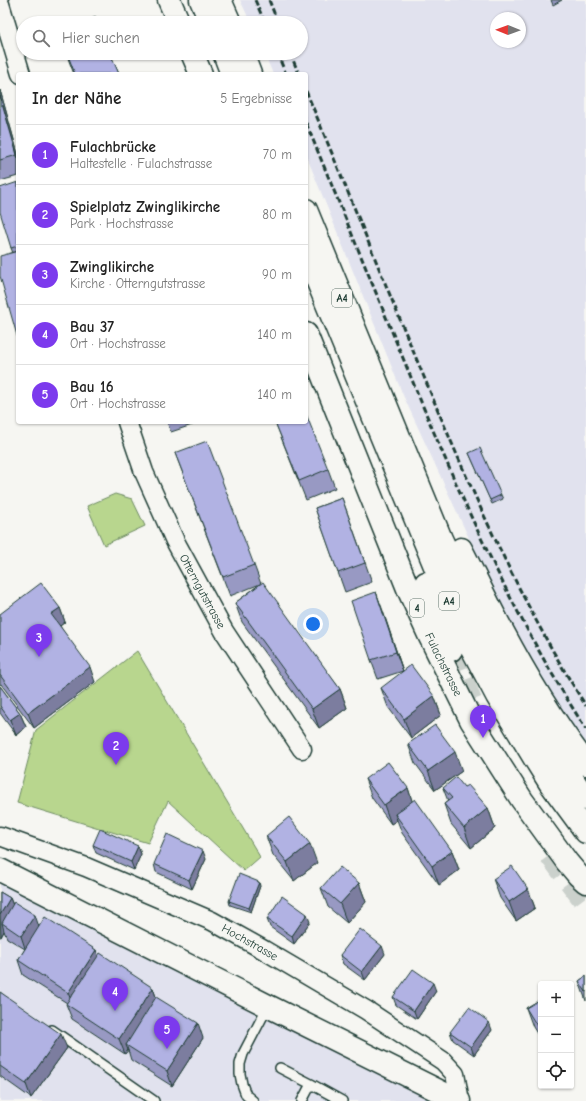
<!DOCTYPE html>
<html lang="de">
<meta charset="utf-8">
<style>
:root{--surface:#fff;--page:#f6f6f6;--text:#222;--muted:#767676;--line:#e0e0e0;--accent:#7c3aed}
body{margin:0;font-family:"Comic Neue",sans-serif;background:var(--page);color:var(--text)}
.controls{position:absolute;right:12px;bottom:12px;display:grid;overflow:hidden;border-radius:4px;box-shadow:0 1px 3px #0004}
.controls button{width:36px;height:36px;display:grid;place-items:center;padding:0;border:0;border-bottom:1px solid var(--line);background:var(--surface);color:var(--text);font:20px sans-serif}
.compass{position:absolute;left:490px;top:12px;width:36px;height:36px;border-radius:50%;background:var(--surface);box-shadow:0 1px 3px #0004;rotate:271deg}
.you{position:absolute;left:313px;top:624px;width:14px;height:14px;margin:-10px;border:3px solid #fff;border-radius:50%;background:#1a73e8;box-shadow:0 0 0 6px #1a73e833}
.badge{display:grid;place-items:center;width:26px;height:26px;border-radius:50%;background:var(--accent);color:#fff;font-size:13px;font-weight:700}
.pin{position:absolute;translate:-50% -33px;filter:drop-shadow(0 1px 2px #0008)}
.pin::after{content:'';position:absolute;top:21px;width:14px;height:12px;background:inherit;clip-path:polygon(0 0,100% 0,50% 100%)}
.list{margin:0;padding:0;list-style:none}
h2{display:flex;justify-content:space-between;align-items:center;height:52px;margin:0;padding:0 16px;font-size:17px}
h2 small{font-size:13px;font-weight:400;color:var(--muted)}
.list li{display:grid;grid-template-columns:26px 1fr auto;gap:12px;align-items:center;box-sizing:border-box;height:60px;padding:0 16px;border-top:1px solid var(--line)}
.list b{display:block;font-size:15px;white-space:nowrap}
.list p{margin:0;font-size:13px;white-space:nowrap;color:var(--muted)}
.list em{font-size:13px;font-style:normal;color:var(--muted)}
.icon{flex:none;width:22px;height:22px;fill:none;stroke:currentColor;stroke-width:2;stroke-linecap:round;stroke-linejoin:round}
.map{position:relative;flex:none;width:586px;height:1101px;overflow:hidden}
.search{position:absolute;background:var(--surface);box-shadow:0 1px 3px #0004;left:16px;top:16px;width:292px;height:44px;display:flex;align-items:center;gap:10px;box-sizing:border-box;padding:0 14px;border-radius:22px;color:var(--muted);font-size:15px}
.panel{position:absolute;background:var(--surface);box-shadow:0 1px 3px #0004;left:16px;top:72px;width:292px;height:352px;border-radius:4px}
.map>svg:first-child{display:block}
</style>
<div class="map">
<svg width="586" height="1101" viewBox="0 0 586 1101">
<rect width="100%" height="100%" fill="#f6f6f2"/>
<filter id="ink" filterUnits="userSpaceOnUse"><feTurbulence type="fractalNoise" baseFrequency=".025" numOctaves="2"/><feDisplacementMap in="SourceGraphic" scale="8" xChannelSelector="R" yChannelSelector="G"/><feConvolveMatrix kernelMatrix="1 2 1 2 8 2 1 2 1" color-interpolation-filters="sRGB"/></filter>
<g filter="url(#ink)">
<path fill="#e1e2ee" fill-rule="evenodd" d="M240,0H586V747L556,705L497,599L403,395L306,155V74H273L264,53H301V23H251ZM496,18H520V42H496Z
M0,870L459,1101H0Z"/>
<path fill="#b8d68e" stroke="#6c8a61" d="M115,494L132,499L145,526L104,545L87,506Z
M137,651L260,857L244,871L168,801L148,843L17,803L36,730Z"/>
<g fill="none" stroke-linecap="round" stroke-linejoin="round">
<path stroke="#cbd1cc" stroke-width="22" stroke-dasharray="22 11" stroke-linecap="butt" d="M451,650L471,701
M550,855L586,903"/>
<defs>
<path id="service" d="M52,1030L154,1101
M280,1068L311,1084
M253,1101L246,1095L242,1084L240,1074V1064L243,1054L268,1006
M302,1101L311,1084L342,1101"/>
<g id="minor">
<path d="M0,4L21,74"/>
<path id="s1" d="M127,422L144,472L175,541L224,631L302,749"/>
<path id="s2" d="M0,836L86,867L212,921L264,950L366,1010L443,1061L455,1074L460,1101"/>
</g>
<path id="tertiary" d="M0,870L268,1006L459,1101"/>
<g id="primary">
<path d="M169,0L179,23"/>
<path d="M192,53L201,74"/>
<path id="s3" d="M306,334L409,591L430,637L471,720L522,800L567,862L578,875L586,882"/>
</g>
<path id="trunk" d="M201,0L211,23
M220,0L230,23
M224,53L232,74
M242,53L250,74
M306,210L441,539L480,623L498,658L540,732L586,799
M306,253L458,622L497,696L535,759L550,783L586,832
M461,549C475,576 488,604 502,630C527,677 554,722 586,764
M426,583L451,650"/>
</defs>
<use href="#service" stroke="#1f3d34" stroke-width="12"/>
<use href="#minor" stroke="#1f3d34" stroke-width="21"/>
<use href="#tertiary" stroke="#1f3d34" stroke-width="25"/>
<use href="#primary" stroke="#1f3d34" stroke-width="25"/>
<use href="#trunk" stroke="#1f3d34" stroke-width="25"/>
<use href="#service" stroke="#f6f6f2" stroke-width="9"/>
<use href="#minor" stroke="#f6f6f2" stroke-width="18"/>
<use href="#tertiary" stroke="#f6f6f2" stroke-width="22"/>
<use href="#primary" stroke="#f6f6f2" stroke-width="22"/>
<use href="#trunk" stroke="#f6f6f2" stroke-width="22"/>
<path stroke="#1f3d34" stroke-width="3" stroke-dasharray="6 3" stroke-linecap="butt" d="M255,0L265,23
M269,0L278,23
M277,53L286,74
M290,53L299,74
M306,91C346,186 384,282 424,377C471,490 520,602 586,706
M306,123C341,207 375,291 410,375C460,497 514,618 586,729"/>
</g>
<path fill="#9899c3" stroke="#1f3d34" d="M551,0H562L553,5Z
M66,53H110L119,74H74Z
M0,90L18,154V176L0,181Z
M18,182V339L13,253L11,248Z
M167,422H201L171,432Z
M275,422L328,469L335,488L306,500Z
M175,453L254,565L261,584L340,689L347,708L319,728L242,622L235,603L260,584L230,596Z
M469,453L501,495L503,499L492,504Z
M342,498L372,582L345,592L315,508Z
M376,592L403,671L378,679L371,660Z
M60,608L65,622L60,626L95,682L34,728L1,684L0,685V614Z
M0,686L20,713L26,727L16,735L0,713Z
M381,688L434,696L441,715L411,738L388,707Z
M408,744L462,771L435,790L415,763Z
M365,779L408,788L412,801L452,851L459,870L439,885L402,833L397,820L391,824L372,798Z
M464,787L488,808L495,828L471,848L451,824L444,804L448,801L443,788Z
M266,836L317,863L294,881L273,855Z
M93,845L138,846L141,854L134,870L96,853Z
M206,859L192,889L156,872L154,864Z
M493,879L528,889L535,908L516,921L500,898Z
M359,883L366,902L347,923L328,907L321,888Z
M260,886L251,912L230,905L229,901Z
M0,892L10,898L13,905L39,927L96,950L98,957L153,988L156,997L203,1038L172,1086L131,1060L128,1050L125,1054L72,1019L66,1004L67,1003L23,975L18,960L25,949L7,938L4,931L1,937H0Z
M267,919L310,922L294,944L270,927Z
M385,954L365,980L343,964L340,955Z
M586,976V1001L579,981Z
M436,991L417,1019L396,1005L393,997Z
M0,992L67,1048L31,1098L0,1076Z
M541,999V1040L533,1027L526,1008Z
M492,1030L474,1055L453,1040L450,1032Z"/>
<path fill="#7c7d9f" stroke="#1f3d34" d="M0,90L18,154V159L0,96Z
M376,592L383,611L403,671L396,652Z
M60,608L65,622L56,629L51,614Z
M90,667L95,682L34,728L28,713Z
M340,689L347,708L319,728L312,709Z
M434,696L441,715L411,738L404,719Z
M20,713L26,727L16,735L10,720Z
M455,752L462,771L435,790L428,771Z
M408,788L414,807L395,814L397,820L391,824L384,805Z
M488,808L495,828L471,848L464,828Z
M310,844L317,863L294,881L287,862Z
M138,846L141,854L134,870L131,862Z
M203,851L206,859L192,889L189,880Z
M452,851L459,870L439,885L432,866Z
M259,882L260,886L251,912L249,908Z
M359,883L366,902L347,923L340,904Z
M528,889L535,908L516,921L509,902Z
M10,898L16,913L2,923L4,931L1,937L0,915Z
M307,914L310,922L294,944L292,936Z
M35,915L40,930L26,951L21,936Z
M382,946L385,954L365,980L362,972Z
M96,950L101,965L74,1007L68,993Z
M433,983L436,991L417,1019L414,1011Z
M153,988L158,1003L126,1045L128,1050L125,1054L119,1039Z
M489,1022L492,1030L474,1055L471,1047Z
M198,1023L203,1038L172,1086L167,1071Z
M61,1034L67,1048L31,1098L26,1084Z"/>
<path fill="#b1b2e3" stroke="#1f3d34" d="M96,17L98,23H81Z
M67,53H110L119,74H75Z
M0,96L17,155L0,160Z
M18,182V246L11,248L0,212V188Z
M18,251V339L0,276V256Z
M306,414L328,469L299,481L275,422H306Z
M207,441L254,565L223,577L175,453Z
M480,448L501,495L490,500L469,453Z
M342,498L365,563L338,573L315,508Z
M263,582L340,689L312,709L235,603Z
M41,583L60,608L51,614L90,667L28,713L0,675V614Z
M376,592L396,652L371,660L351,601Z
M411,665L434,696L404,719L381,688Z
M0,686L20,713L10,720L0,706Z
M435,725L455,752L428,771L408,744Z
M388,762L408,788L384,805L365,779Z
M456,777L464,787L468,785L488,808L464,828L444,804L452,798L443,788Z
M415,799L452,851L432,866L395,814Z
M289,817L310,844L287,862L266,836Z
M100,829L138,846L131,862L93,845Z
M167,834L203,851L189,880L154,864Z
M512,866L528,889L509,902L493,879Z
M340,867L359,883L340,904L321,888Z
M239,874L259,882L249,908L229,901Z
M0,892L10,898L0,915Z
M282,896L307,914L292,936L267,919Z
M14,902L35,915L21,936L2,923Z
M45,917L96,950L68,993L18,960Z
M360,929L382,946L362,972L340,955Z
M100,953L153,988L119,1039L66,1004Z
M413,969L433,983L414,1011L393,997Z
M586,976V992L579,981Z
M0,992L61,1034L26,1084L0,1066Z
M156,997L198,1023L167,1071L126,1045Z
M541,999V1028L539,1029L526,1008Z
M469,1007L489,1022L471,1047L450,1032Z"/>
</g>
<g text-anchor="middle" stroke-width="3" stroke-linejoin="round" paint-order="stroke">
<g fill="#f6f6f2" stroke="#60746d" stroke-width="1">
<rect x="332" y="289" width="20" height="18" rx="3"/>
<rect x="439" y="592" width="20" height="18" rx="3"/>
<rect x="410" y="599" width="14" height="18" rx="3"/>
</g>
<g font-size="11" font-weight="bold" fill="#1f3d34">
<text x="342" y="302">A4</text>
<text x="449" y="605">A4</text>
<text x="417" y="612">4</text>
</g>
<g font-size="12" fill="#1f3d34" stroke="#f6f6f2">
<text dy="4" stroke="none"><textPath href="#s1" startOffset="186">Otterngutstrasse</textPath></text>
<text dy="4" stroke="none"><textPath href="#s3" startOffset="358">Fulachstrasse</textPath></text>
<text dy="4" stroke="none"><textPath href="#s2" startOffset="272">Hochstrasse</textPath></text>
</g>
</g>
</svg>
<div class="controls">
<button>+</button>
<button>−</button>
<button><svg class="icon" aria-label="locate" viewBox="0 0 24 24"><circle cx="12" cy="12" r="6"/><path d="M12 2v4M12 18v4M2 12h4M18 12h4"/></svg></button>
</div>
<svg class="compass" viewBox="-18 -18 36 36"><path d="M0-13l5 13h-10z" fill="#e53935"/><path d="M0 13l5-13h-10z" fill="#767676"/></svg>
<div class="you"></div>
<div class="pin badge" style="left:483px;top:738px">1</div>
<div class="pin badge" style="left:116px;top:765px">2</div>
<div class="pin badge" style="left:39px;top:657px">3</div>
<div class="pin badge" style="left:115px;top:1011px">4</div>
<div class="pin badge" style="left:167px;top:1049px">5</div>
<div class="search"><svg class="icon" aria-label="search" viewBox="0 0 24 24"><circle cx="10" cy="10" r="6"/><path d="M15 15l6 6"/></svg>Hier suchen</div>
<section class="panel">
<h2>In der Nähe<small>5 Ergebnisse</small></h2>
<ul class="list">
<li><span class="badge">1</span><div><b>Fulachbrücke</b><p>Haltestelle · Fulachstrasse</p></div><em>70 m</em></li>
<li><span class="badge">2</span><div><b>Spielplatz Zwinglikirche</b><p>Park · Hochstrasse</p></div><em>80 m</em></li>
<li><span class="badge">3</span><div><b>Zwinglikirche</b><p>Kirche · Otterngutstrasse</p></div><em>90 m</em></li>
<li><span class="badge">4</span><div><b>Bau 37</b><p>Ort · Hochstrasse</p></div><em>140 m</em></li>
<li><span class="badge">5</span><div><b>Bau 16</b><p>Ort · Hochstrasse</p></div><em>140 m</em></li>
</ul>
</section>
</div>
